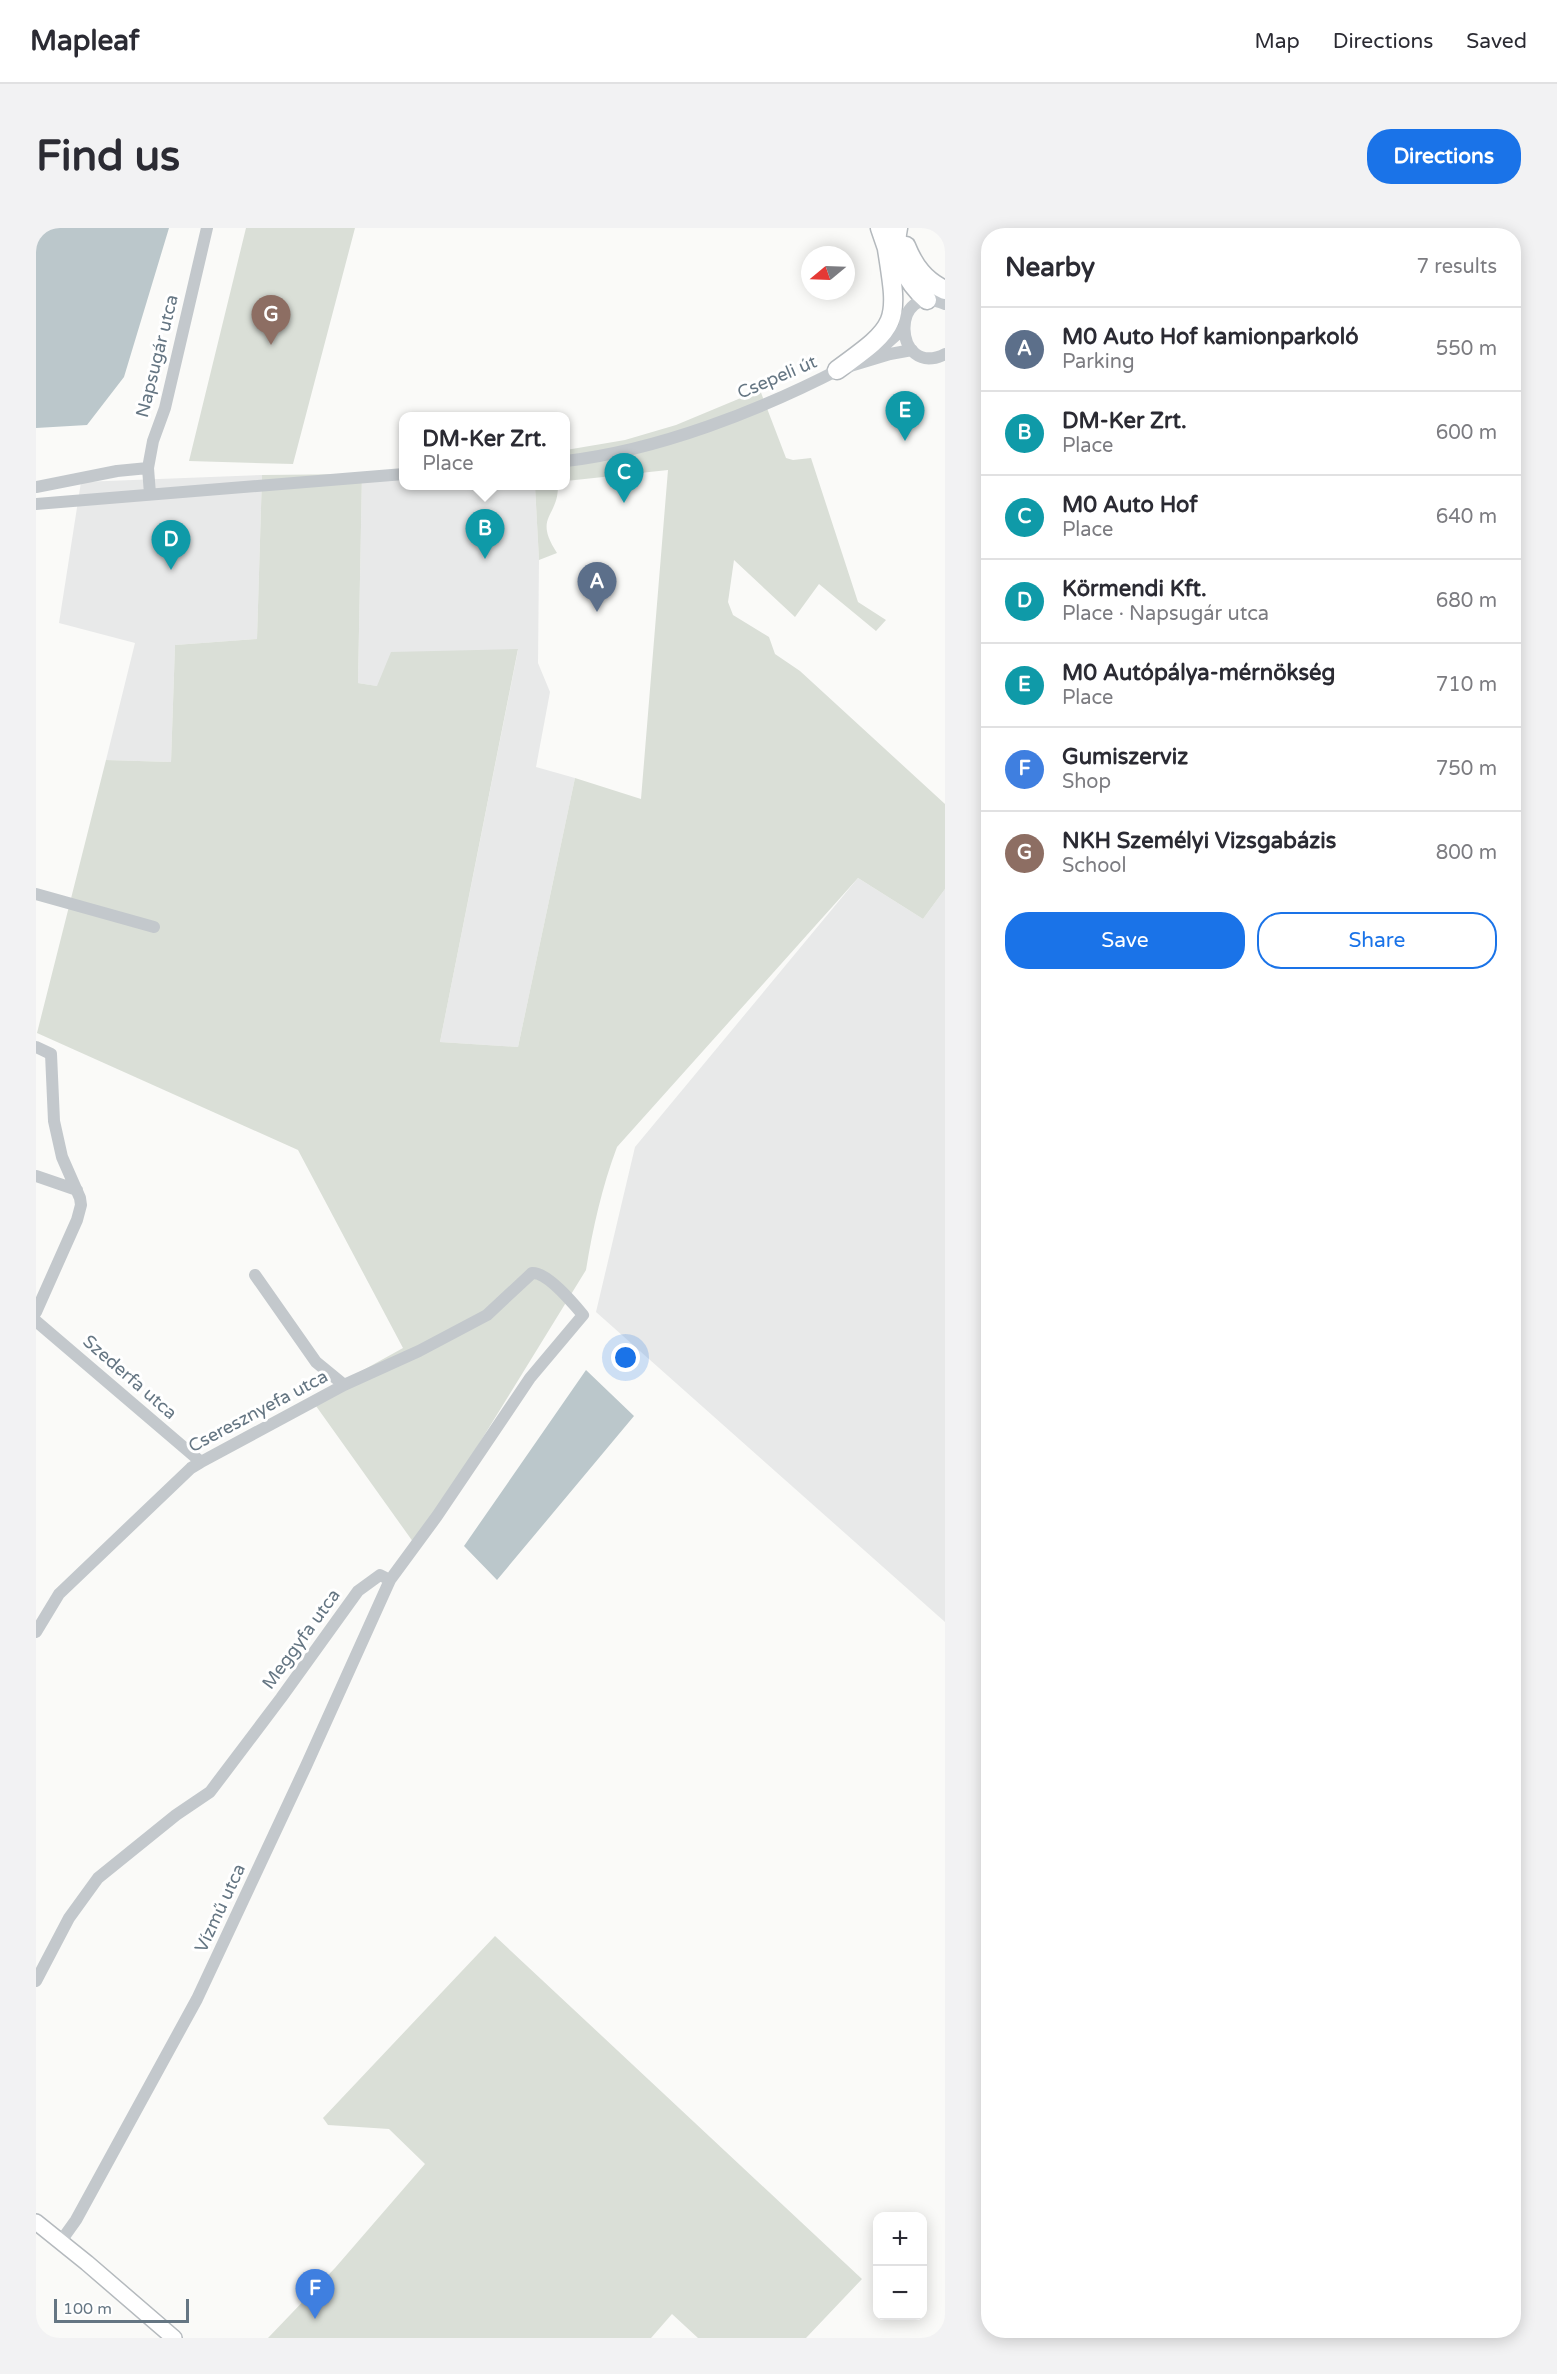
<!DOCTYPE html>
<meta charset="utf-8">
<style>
:root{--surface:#fff;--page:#f2f2f3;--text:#2b2b33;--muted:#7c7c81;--line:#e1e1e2;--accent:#1a73e8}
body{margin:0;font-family:"Varela Round",sans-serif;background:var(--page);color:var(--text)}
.controls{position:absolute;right:18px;bottom:18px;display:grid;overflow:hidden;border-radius:12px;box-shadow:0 3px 15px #0003}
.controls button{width:54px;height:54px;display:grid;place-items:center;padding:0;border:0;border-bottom:2px solid var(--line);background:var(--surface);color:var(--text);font:30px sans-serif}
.compass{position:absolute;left:765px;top:18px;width:54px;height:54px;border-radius:50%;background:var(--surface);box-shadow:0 3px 15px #0003;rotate:251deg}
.scale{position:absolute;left:18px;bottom:15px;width:135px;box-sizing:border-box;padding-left:6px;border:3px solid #657683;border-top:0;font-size:16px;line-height:21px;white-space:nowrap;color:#657683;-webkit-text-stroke:4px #fff;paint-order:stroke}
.you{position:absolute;left:590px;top:1130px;width:21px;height:21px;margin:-15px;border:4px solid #fff;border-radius:50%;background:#1a73e8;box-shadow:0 0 0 9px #1a73e833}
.badge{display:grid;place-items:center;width:39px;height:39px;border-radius:50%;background:var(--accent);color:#fff;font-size:20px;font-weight:700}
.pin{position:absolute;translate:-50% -50px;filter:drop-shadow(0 2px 3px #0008)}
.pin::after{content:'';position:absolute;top:32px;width:21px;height:18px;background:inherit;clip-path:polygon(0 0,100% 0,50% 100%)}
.popup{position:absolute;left:363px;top:184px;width:171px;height:78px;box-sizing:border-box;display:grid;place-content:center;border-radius:12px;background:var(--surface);filter:drop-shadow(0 2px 4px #0005);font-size:20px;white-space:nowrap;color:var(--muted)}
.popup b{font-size:22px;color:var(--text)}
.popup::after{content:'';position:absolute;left:50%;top:100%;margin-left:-12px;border:12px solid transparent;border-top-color:var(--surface)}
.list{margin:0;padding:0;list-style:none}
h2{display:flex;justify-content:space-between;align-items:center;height:78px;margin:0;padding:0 24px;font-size:26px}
h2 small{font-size:20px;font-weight:400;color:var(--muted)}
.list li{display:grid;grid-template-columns:39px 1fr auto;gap:18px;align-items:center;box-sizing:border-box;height:84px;padding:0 24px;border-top:2px solid var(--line)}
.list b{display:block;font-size:22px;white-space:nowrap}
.list p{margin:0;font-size:20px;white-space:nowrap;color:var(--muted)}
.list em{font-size:20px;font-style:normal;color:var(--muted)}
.actions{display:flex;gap:12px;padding:18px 24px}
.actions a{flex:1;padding:14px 0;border:2px solid var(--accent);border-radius:24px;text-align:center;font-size:21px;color:var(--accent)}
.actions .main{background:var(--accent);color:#fff}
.map{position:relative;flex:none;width:909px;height:2110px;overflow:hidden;border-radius:24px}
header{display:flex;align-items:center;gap:36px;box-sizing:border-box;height:84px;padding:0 30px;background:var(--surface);border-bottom:2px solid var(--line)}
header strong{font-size:28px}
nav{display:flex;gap:33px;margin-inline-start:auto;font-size:21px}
.intro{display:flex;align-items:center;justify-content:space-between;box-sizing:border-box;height:144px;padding:0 36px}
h1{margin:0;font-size:42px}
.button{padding:15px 27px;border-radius:24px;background:var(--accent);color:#fff;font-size:21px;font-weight:700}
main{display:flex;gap:36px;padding:0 36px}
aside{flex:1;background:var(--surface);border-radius:24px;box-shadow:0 3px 15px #0003}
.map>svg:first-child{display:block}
</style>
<header>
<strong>Mapleaf</strong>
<nav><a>Map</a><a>Directions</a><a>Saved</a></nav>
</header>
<div class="intro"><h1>Find us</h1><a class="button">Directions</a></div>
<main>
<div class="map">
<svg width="909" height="2110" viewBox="0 0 909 2110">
<rect width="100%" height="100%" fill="#fafaf8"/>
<path fill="#e8e9e9" d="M368,241V258H499L503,332L502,435L514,464L500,539L539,550L482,819L404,814L482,422L341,458L322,455L326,246Z
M226,247L221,411L139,417L135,534L70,532L99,415L23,395L45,254Z
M822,650L887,691L909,661V1394L560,1084L599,919Z"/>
<path fill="#dadfd7" d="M210,0H319L257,236L153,233Z
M724,162L750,230L757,232L775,230L822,374L850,392L840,403L783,356L759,389L698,332L692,374L697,387L733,409L739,426L764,443L909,576V661L887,691L822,650L581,919C566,959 557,999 550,1042L380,1318L275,1171L367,1120L262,922L1,805L70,532L135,534L139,417L221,411L226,247L326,246L322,455L341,458L355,424L482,421L404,814L482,819L539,550L605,571L632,242L530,253V222L589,212L640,197Z
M499,258H522C522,290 497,288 521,325L503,332Z
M459,1708L826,2051L770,2110H662L636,2086L615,2110H232L299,2040L389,1936L353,1901L292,1897L287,1890Z"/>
<path fill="#bbc7cb" d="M0,0H133L88,149L51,197L0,200Z
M550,1142L598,1188L461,1352L428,1318Z"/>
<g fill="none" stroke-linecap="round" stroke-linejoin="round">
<defs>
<path id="major" d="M0,1994L51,2035L138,2110"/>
<path id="highway" d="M844,0L855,32
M862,0C856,27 871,55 891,72
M870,18C878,38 889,53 909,62
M801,142C863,97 863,96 851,21"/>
</defs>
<use href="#major" stroke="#b5babe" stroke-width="18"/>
<use href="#highway" stroke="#b4b9bd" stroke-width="21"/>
<path stroke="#c3c8cc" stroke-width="12" d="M909,76C853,51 857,152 909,126
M832,126L850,116L867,101
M811,139L854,126L876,122
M530,233C623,222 723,183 806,140
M0,259L81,243L112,240
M114,266L112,240L117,213L129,180L171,0
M0,276L368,246
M0,666L118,699
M0,819L15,826L18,893L26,929L44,970L45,977L41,992L0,1084
M0,948L41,962
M219,1047L280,1134L308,1157
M0,1093L165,1234
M0,1404L23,1366L155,1240L165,1234L308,1157L383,1123L451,1087L496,1045C511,1044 537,1075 547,1087L494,1150L401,1288L354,1352L270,1538L161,1771L40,1992L25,2013
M0,1753L33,1690L62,1650L140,1587L174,1564L245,1470L322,1363L344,1347L354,1352
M0,2108L2,2110"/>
<use href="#major" stroke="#fff" stroke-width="15"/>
<use href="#highway" stroke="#fff" stroke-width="18"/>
</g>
<g text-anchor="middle" stroke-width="6" stroke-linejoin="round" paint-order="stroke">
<g font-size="18" fill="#657683" stroke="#fff">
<text transform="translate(121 128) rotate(-76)" y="6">Napsugár utca</text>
<text transform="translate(741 149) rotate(-23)" y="6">Csepeli út</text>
<text transform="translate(94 1149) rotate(41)" y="6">Szederfa utca</text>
<text transform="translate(222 1183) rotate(-28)" y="6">Cseresznyefa utca</text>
<text transform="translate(265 1411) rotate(-54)" y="6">Meggyfa utca</text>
<text transform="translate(184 1680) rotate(-65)" y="6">Vízmű utca</text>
</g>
</g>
</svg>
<div class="controls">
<button>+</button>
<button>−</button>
</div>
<svg class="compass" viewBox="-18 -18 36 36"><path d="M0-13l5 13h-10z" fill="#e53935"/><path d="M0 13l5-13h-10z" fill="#7c7c81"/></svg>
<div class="scale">100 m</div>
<div class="you"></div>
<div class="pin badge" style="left:561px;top:384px;background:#5c6f8a">A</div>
<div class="pin badge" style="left:449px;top:331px;background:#0f9aa8">B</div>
<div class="popup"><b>DM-Ker Zrt.</b>Place</div>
<div class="pin badge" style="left:588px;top:275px;background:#0f9aa8">C</div>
<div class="pin badge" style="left:135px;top:342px;background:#0f9aa8">D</div>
<div class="pin badge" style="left:869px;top:213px;background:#0f9aa8">E</div>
<div class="pin badge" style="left:279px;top:2091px;background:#3f7fe0">F</div>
<div class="pin badge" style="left:235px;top:117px;background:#8d6e63">G</div>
</div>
<aside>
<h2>Nearby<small>7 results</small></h2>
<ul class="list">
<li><span class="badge" style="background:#5c6f8a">A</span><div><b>M0 Auto Hof kamionparkoló</b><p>Parking</p></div><em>550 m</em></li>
<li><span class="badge" style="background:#0f9aa8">B</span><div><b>DM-Ker Zrt.</b><p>Place</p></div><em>600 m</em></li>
<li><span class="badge" style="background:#0f9aa8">C</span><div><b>M0 Auto Hof</b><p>Place</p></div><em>640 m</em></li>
<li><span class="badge" style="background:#0f9aa8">D</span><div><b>Körmendi Kft.</b><p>Place · Napsugár utca</p></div><em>680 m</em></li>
<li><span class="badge" style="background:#0f9aa8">E</span><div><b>M0 Autópálya-mérnökség</b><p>Place</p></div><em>710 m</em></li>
<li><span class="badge" style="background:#3f7fe0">F</span><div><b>Gumiszerviz</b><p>Shop</p></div><em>750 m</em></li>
<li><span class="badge" style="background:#8d6e63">G</span><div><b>NKH Személyi Vizsgabázis</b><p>School</p></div><em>800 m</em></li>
</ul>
<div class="actions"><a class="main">Save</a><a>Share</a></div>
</aside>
</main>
